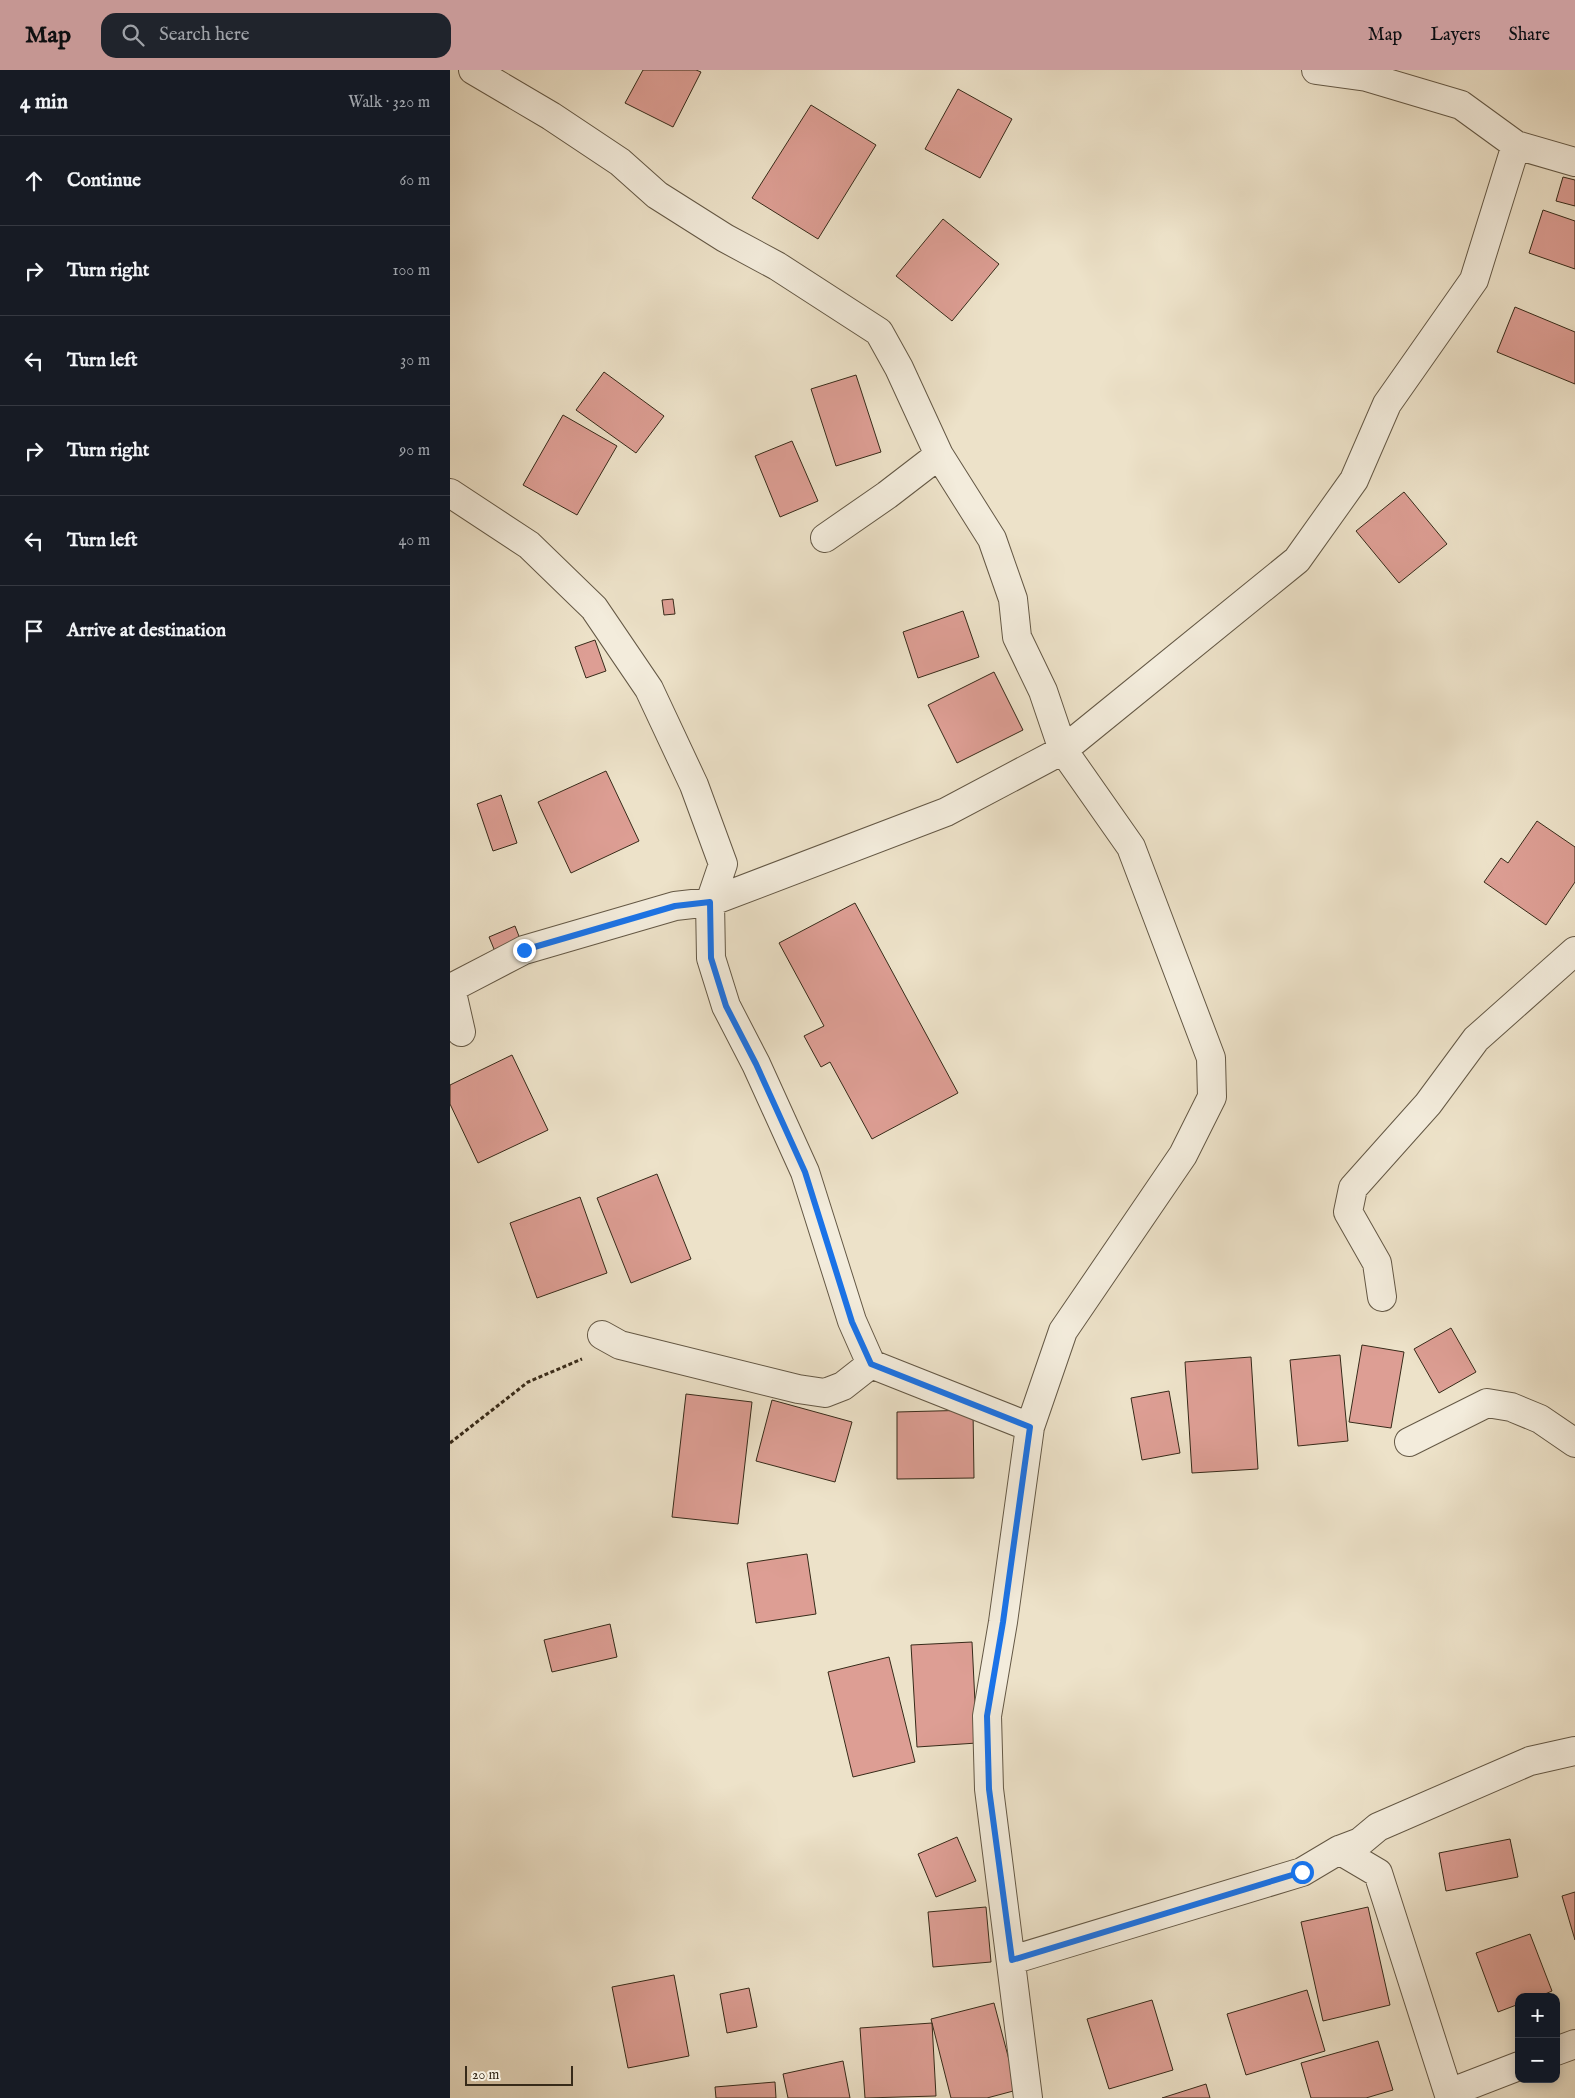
<!DOCTYPE html>
<meta charset="utf-8">
<style>
:root{--surface:#171b24;--page:#20242c;--text:#f1f3f6;--muted:#9ea1a6;--line:#363941;--accent:#c59692}
body{margin:0;font-family:"IM FELL English",serif;background:var(--page);color:var(--text)}
.controls{position:absolute;right:15px;bottom:15px;display:grid;overflow:hidden;border-radius:10px;box-shadow:0 2px 12px #0003}
.controls button{width:45px;height:45px;display:grid;place-items:center;padding:0;border:0;border-bottom:1px solid var(--line);background:var(--surface);color:var(--text);font:25px sans-serif}
.scale{position:absolute;left:15px;bottom:12px;width:108px;box-sizing:border-box;padding-left:5px;border:2px solid #372a19;border-top:0;font-size:14px;line-height:18px;white-space:nowrap;color:#372a19;-webkit-text-stroke:4px #f3ecdc;paint-order:stroke}
.stop{position:absolute;width:15px;height:15px;margin:-11px;border:4px solid #1a73e8;border-radius:50%;background:#fff}
.stop.end{background:#1a73e8;border-color:#fff;box-shadow:0 1px 5px #0008}
.list{margin:0;padding:0;list-style:none}
h2{display:flex;justify-content:space-between;align-items:center;height:65px;margin:0;padding:0 20px;font-size:21px}
h2 small{font-size:16px;font-weight:400;color:var(--muted)}
.list li{display:grid;grid-template-columns:32px 1fr auto;gap:15px;align-items:center;box-sizing:border-box;height:90px;padding:0 20px;border-top:1px solid var(--line)}
.list b{display:block;font-size:19px;white-space:nowrap}
.list em{font-size:16px;font-style:normal;color:var(--muted)}
.icon{flex:none;width:28px;height:28px;fill:none;stroke:currentColor;stroke-width:2;stroke-linecap:round;stroke-linejoin:round}
.map{position:relative;flex:none;width:1125px;height:2028px;overflow:hidden}
header{display:flex;align-items:center;gap:30px;box-sizing:border-box;height:70px;padding:0 25px;background:var(--accent);color:#111}
header strong{font-size:24px}
nav{display:flex;gap:28px;margin-inline-start:auto;font-size:18px}
.search{width:350px;height:45px;background:var(--page);display:flex;align-items:center;gap:12px;box-sizing:border-box;padding:0 18px;border-radius:15px;color:var(--muted);font-size:19px}
main{display:flex}
aside{flex:1;background:var(--surface)}
.map>svg:first-child{display:block}
</style>
<header>
<strong>Map</strong>
<div class="search"><svg class="icon" aria-label="search" viewBox="0 0 24 24"><circle cx="10" cy="10" r="6"/><path d="M15 15l6 6"/></svg>Search here</div>
<nav><a>Map</a><a>Layers</a><a>Share</a></nav>
</header>
<main>
<aside>
<h2>4 min<small>Walk · 320 m</small></h2>
<ul class="list">
<li><svg class="icon" aria-label="ahead" viewBox="0 0 24 24"><path d="M12 20V5M6 11l6-6 6 6"/></svg><div><b>Continue</b></div><em>60 m</em></li>
<li><svg class="icon" aria-label="right" viewBox="0 0 24 24"><path d="M7 20v-9h11M14 6l5 5-5 5"/></svg><div><b>Turn right</b></div><em>100 m</em></li>
<li><svg class="icon" aria-label="left" viewBox="0 0 24 24"><path d="M17 20v-9H6M10 6l-5 5 5 5"/></svg><div><b>Turn left</b></div><em>30 m</em></li>
<li><svg class="icon" aria-label="right" viewBox="0 0 24 24"><path d="M7 20v-9h11M14 6l5 5-5 5"/></svg><div><b>Turn right</b></div><em>90 m</em></li>
<li><svg class="icon" aria-label="left" viewBox="0 0 24 24"><path d="M17 20v-9H6M10 6l-5 5 5 5"/></svg><div><b>Turn left</b></div><em>40 m</em></li>
<li><svg class="icon" aria-label="arrive" viewBox="0 0 24 24"><path d="M6 21V4h12l-3 4 3 4H6"/></svg><div><b>Arrive at destination</b></div></li>
</ul>
</aside>
<div class="map">
<svg width="1125" height="2028" viewBox="0 0 1125 2028">
<rect width="100%" height="100%" fill="#ede2c9"/>
<filter id="stains"><feTurbulence type="fractalNoise" baseFrequency=".004" numOctaves="4"/><feColorMatrix values="0 0 0 0 .2 0 0 0 0 .09 0 0 0 0 .02 0 0 0 .5 -.17"/></filter>
<radialGradient id="worn" r=".72"><stop offset=".6" stop-color="#630" stop-opacity="0"/><stop offset="1" stop-color="#630" stop-opacity=".3"/></radialGradient>
<path fill="#dd9e94" stroke="#372a19" d="M193,0H246L251,2L223,57L175,33Z
M508,19L562,49L530,108L475,79Z
M361,35L426,75L368,169L302,128Z
M1113,107L1125,110V136L1106,131Z
M1093,140L1125,151V199L1079,183Z
M493,149L549,194L502,251L446,206Z
M1065,237L1125,262V314L1047,282Z
M154,302L214,346L186,383L126,340Z
M406,305L431,382L386,396L361,319Z
M113,345L167,376L127,445L73,415Z
M342,371L368,431L330,447L305,386Z
M954,422L997,474L949,513L906,461Z
M223,529L225,544L214,545L212,530Z
M513,541L529,587L468,608L453,562Z
M145,570L156,601L136,608L125,577Z
M544,602L573,660L507,693L478,635Z
M156,701L189,771L121,803L88,732Z
M51,725L67,773L43,781L27,734Z
M1087,751L1125,777V812L1096,855L1034,812L1051,788L1058,793Z
M405,833L508,1023L422,1069L380,992L371,997L354,966L374,956L329,873Z
M65,856L72,874L46,884L39,867Z
M62,985L98,1060L28,1093L0,1034V1015Z
M207,1104L241,1189L181,1213L147,1128Z
M130,1127L157,1203L87,1228L60,1153Z
M1001,1258L1026,1302L989,1323L964,1279Z
M912,1275L954,1282L941,1358L899,1352Z
M890,1285L898,1371L848,1376L840,1290Z
M801,1287L808,1399L742,1403L735,1292Z
M719,1321L730,1383L692,1390L681,1328Z
M236,1324L302,1332L288,1454L222,1447Z
M322,1330L402,1352L385,1412L306,1391Z
M523,1340L524,1408L447,1409V1342Z
M357,1484L366,1544L306,1553L297,1493Z
M160,1554L167,1587L102,1602L94,1570Z
M522,1572L527,1673L467,1677L461,1575Z
M439,1587L465,1692L403,1707L378,1602Z
M507,1767L526,1811L486,1827L468,1784Z
M1060,1769L1068,1807L996,1821L989,1783Z
M1125,1822V1870L1112,1826Z
M536,1837L541,1892L483,1897L478,1842Z
M918,1837L940,1935L873,1951L851,1852Z
M1080,1864L1102,1921L1088,1927H1069V1934L1048,1942L1026,1883Z
M224,1905L239,1986L178,1998L162,1917Z
M299,1918L307,1957L277,1963L270,1924Z
M857,1920L875,1981L796,2005L777,1944Z
M702,1930L723,2000L659,2019L637,1949Z
M544,1933L567,2020L537,2028H501L481,1949Z
M482,1953L486,2026L415,2028L410,1958Z
M928,1971L943,2020L916,2028H861L851,1993Z
M393,1991L400,2028H338L333,2004Z
M325,2012L326,2028H266L265,2017Z
M756,2014L760,2028H712Z"/>
<g fill="none" stroke-linecap="round" stroke-linejoin="round">
<defs>
<path id="minor" d="M23,0L101,46L170,92L207,125L275,168L327,196L429,262L449,298L489,385
M866,0L917,7L1011,35L1066,75L1125,92
M0,423L79,475L144,538L199,619L244,715L273,794L260,832L261,888L276,936L306,994L355,1102L402,1251L421,1294
M375,468L437,425L489,385L542,469L563,529L567,567L593,621L613,680L681,777L761,988L762,1027L733,1085L613,1261L580,1357L553,1552L537,1646L539,1719L578,2028
M11,962L1,918L74,880L225,836L260,832L496,742L613,680L847,490L904,410L937,334L1024,210L1066,75
M932,1227L927,1193L898,1142L903,1118L978,1034L1026,969L1125,881
M152,1265L170,1275L348,1319L375,1323L393,1316L421,1294L580,1357
M959,1372L1037,1333L1061,1337L1090,1349L1125,1373
M889,1780L910,1772L928,1757L1080,1691L1125,1681
M562,1890L852,1802L889,1780L928,1803L1000,2028
M1106,1981L1125,1974
M999,2023L1069,1996"/>
</defs>
<use href="#minor" stroke="#645845" stroke-width="30"/>
<path stroke="#372a19" stroke-width="3" stroke-dasharray="4 2.5" stroke-linecap="butt" d="M0,1373L78,1312L132,1289"/>
<use href="#minor" stroke="#f3ecdc" stroke-width="28"/>
</g>
<g fill="none" stroke-linecap="round" stroke-linejoin="round">
<path stroke="#1a73e8" stroke-width="6" d="M74,880L225,836L260,832L261,888L276,936L306,994L355,1102L402,1252L421,1294L580,1357L553,1552L537,1646L539,1719L562,1890L852,1802"/>
</g>
<rect width="100%" height="100%" filter="url(#stains)"/>
<rect width="100%" height="100%" fill="url(#worn)"/>
</svg>
<div class="controls">
<button>+</button>
<button>−</button>
</div>
<div class="scale">20 m</div>
<div class="stop" style="left:852px;top:1802px"></div>
<div class="stop end" style="left:74px;top:880px"></div>
</div>
</main>
